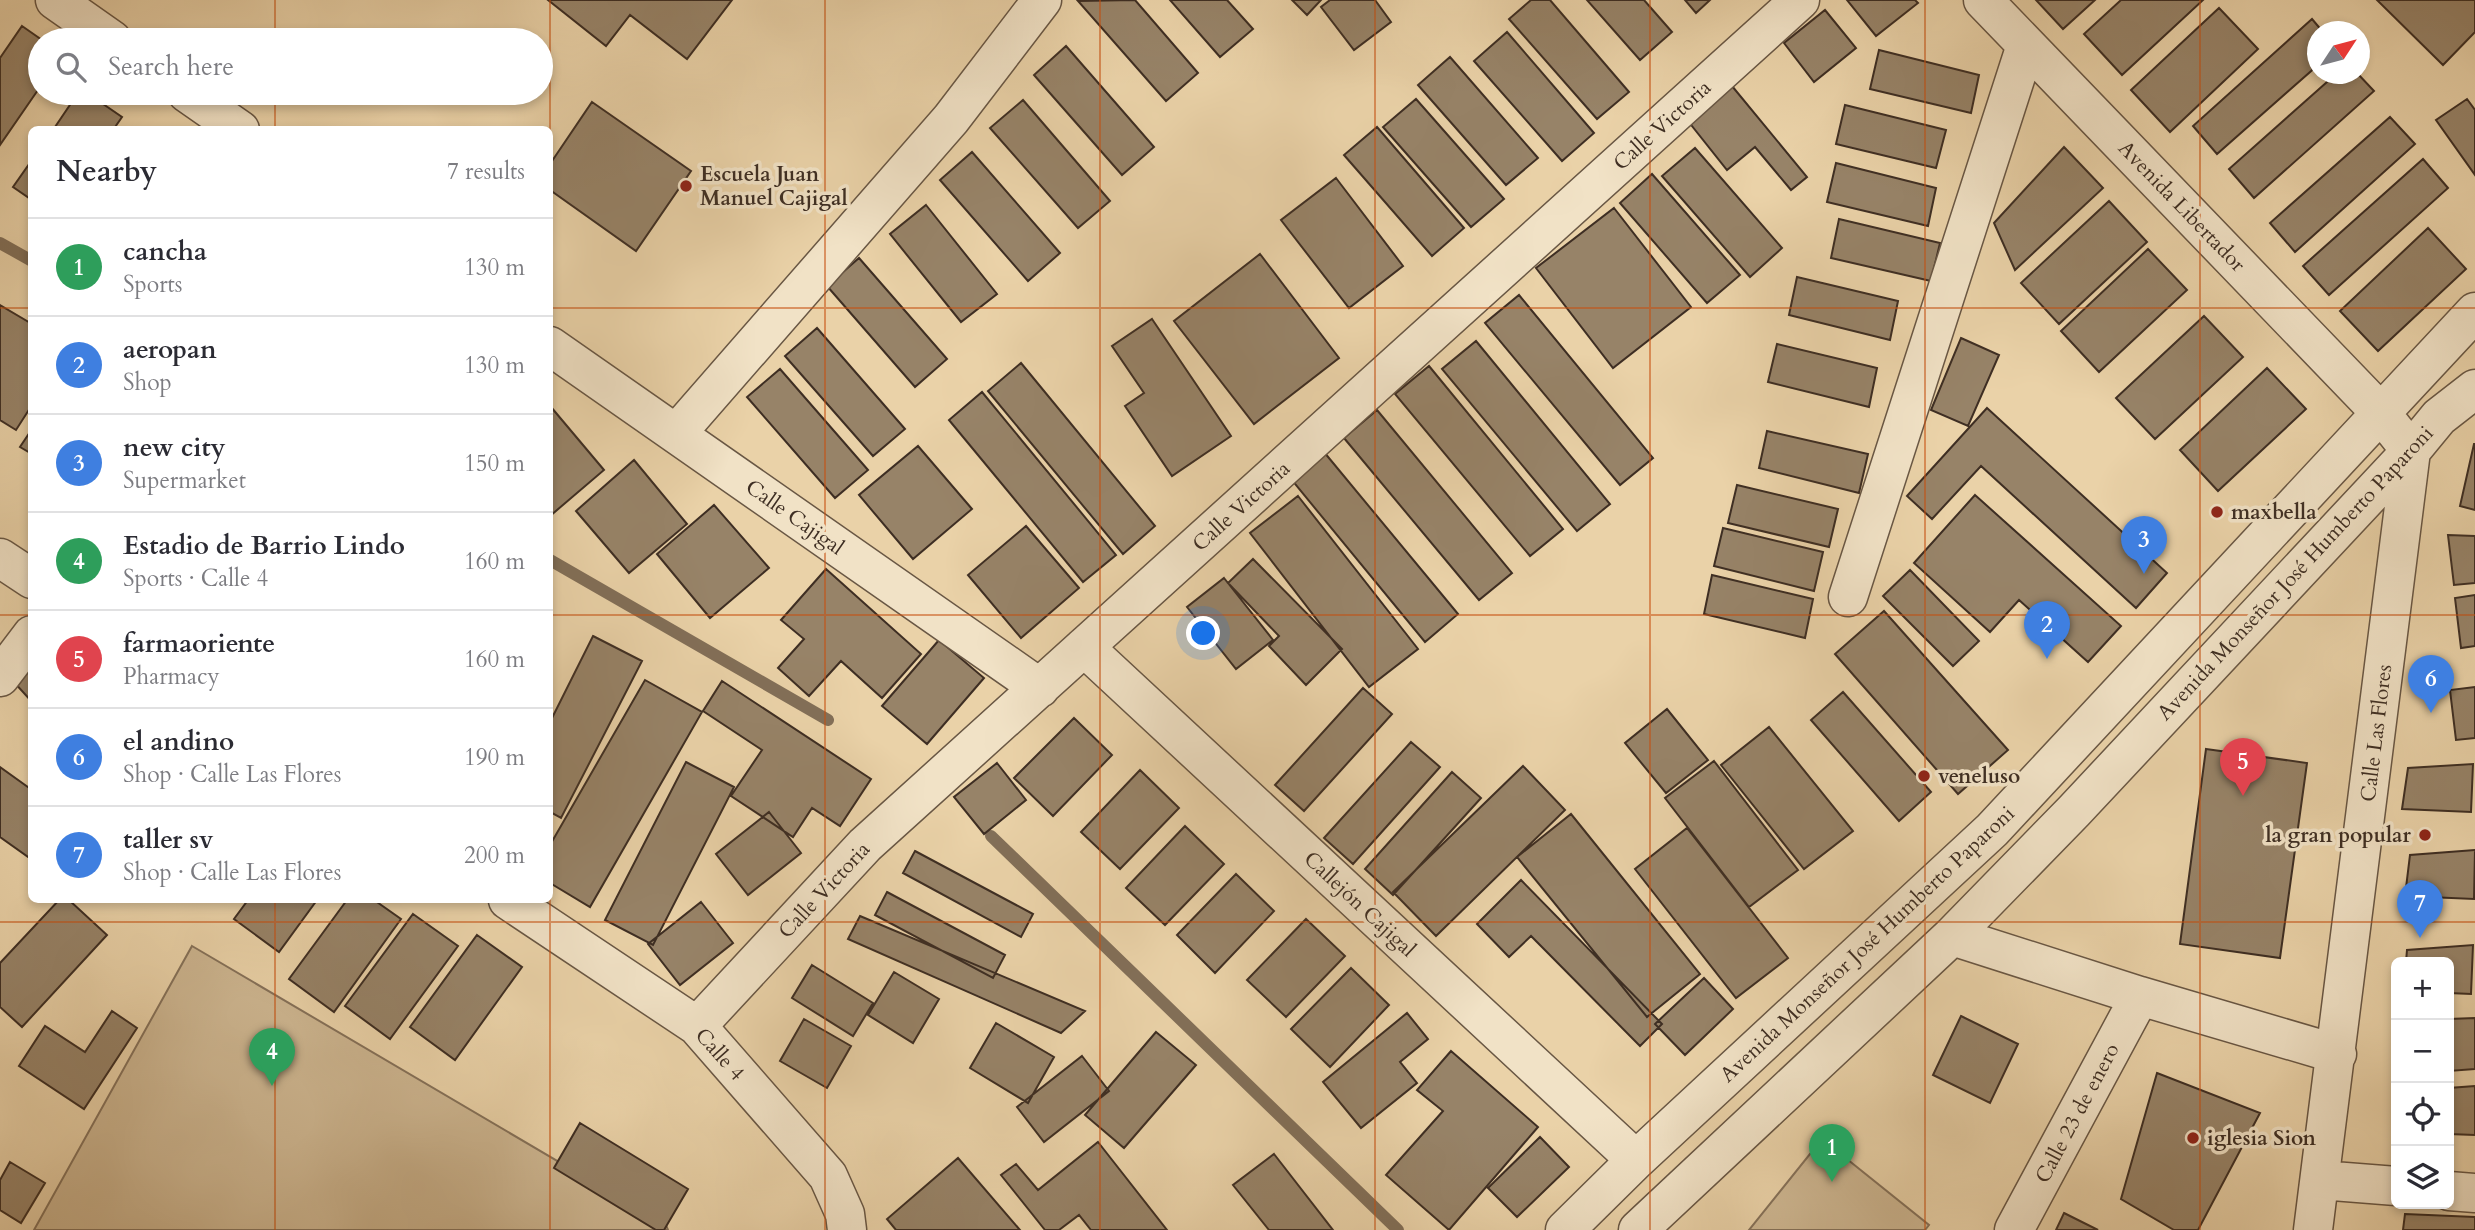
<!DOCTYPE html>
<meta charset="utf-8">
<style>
:root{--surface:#fff;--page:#f2f2f3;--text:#2b2b33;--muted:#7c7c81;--line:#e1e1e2;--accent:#8f2418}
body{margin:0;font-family:Cardo,serif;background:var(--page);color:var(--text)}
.controls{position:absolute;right:21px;bottom:21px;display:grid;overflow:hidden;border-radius:10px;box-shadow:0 4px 10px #0003}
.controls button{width:63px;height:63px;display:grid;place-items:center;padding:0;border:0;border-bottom:2px solid var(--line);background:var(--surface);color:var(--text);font:35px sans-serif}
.compass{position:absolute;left:2307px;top:21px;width:63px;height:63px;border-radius:50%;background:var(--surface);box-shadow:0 4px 10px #0003;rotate:54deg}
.you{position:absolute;left:1204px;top:634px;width:24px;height:24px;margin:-18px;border:5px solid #fff;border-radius:50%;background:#1a73e8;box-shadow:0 0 0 10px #1a73e833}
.badge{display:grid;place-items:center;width:46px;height:46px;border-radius:50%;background:var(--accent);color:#fff;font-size:23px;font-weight:700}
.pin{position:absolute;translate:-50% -58px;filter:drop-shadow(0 2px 4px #0008)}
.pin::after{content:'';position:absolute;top:37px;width:24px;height:21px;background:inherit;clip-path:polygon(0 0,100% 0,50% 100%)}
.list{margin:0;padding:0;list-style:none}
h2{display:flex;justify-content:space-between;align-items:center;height:91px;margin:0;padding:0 28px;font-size:30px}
h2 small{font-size:23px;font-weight:400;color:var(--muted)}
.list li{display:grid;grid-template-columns:46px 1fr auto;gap:21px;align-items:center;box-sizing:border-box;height:98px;padding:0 28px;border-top:2px solid var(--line)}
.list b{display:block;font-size:26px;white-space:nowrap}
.list p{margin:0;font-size:23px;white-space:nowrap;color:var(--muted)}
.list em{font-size:23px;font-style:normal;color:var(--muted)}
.icon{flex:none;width:38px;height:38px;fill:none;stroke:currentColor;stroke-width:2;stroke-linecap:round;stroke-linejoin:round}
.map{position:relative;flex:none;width:2475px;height:1230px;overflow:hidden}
.search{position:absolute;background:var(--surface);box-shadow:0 4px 10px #0003;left:28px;top:28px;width:525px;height:77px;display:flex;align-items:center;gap:18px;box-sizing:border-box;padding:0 24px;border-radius:38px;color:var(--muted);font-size:26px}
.panel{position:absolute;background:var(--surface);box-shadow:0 4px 10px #0003;left:28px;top:126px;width:525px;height:777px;border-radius:10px}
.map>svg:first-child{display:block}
</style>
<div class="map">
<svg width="2475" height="1230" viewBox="0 0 2475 1230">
<rect width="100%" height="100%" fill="#ead2a8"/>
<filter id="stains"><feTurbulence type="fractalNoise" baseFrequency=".00286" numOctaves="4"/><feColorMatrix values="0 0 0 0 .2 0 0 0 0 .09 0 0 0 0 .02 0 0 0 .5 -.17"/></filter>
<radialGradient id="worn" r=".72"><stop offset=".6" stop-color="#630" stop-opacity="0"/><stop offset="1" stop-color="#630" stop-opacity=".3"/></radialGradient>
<path fill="#cdb691" stroke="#86725a" stroke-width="2" d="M192,946L666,1225L668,1230H34Z
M1822,1139L1929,1225L1925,1230H1749Z"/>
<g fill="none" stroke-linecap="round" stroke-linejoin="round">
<path stroke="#826f58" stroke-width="12" d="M0,243L32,261
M550,560L828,720
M991,836L1398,1230"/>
</g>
<path fill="#978368" stroke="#3e2e23" stroke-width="2" d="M548,0H732L687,59L630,15L606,46Z
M1135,0L1198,73L1166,101L1078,1Z
M1170,0H1227L1253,29L1220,57Z
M1292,0H1321L1307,15Z
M1330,0H1375L1391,22L1354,50L1321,7Z
M1531,0H1550L1629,92L1597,119L1509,19Z
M1587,0H1644L1672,32L1640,60Z
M1685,0H1710L1696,13Z
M1847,0H1915L1918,3L1876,36Z
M2036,0H2095L2063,29Z
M2121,0H2203L2122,75L2084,34Z
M2377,0H2475V32L2443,65Z
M2219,8L2258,49L2170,132L2131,90Z
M1825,10L1856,48L1814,82L1784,43Z
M2312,19L2323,32H2318V65L2217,154L2193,126Z
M22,26L42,40H40V87L0,145V58Z
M1507,32L1594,133L1562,161L1474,61Z
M1066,46L1154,147L1122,175L1034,75Z
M1879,50L1979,75L1971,113L1870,89Z
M1450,57L1538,158L1506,185L1418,85Z
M2336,74H2358L2374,91L2254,198L2229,169Z
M1732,86L1807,177L1791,190L1755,147L1727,170L1688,121Z
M78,93H87L122,117L113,130H53Z
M1416,99L1504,199L1471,227L1383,127Z
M2467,99L2475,110V175L2436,120Z
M1023,100L1110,201L1078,228L990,128Z
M592,102L691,171L636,251L550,190V164Z
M1845,105L1946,130L1936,168L1836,144Z
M2390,117L2415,144L2295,252L2270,223Z
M1377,127L1464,228L1432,256L1344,155Z
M2064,147L2103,188L2015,270L1994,223Z
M1695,148L1782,248L1750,277L1662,176Z
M972,152L1060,253L1028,281L940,180Z
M2423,159L2448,188L2329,295L2303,266Z
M32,160V200L13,187Z
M1836,163L1936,188L1928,226L1827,202Z
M1652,174L1740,275L1707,303L1620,203Z
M1336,178L1403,266L1349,308L1281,220Z
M2109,201L2147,242L2059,324L2021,283Z
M926,205L997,294L961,322L890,234Z
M1614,208L1691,307L1613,368L1536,268Z
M1839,219L1940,243L1931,281L1831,258Z
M2428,228L2466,269L2378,351L2340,311Z
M2148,249L2187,290L2099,372L2061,331Z
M1260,254L1339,358L1254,424L1174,321Z
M859,258L947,359L915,387L827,286Z
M1797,277L1898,301L1890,340L1789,315Z
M1519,295L1653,458L1620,485L1485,323Z
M0,305L32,324V405L16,430L0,420Z
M2204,316L2243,357L2155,439L2116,398Z
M1152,319L1231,436L1172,476L1125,406L1144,393L1112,346Z
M817,328L905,429L873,456L785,356Z
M1961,338L1999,355L1968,426L1931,410Z
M1476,341L1610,504L1577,531L1442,369Z
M1777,344L1877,368L1869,407L1768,382Z
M1021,363L1155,526L1123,554L988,391Z
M1429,366L1563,529L1530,556L1395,394Z
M2267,368L2306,409L2218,491L2180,450Z
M780,369L868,470L835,498L747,397Z
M982,392L1116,555L1083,582L949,420Z
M551,407L604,470L550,516V408Z
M1987,408L2167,573L2136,608L1981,466L1932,519L1907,496Z
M1377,410L1512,573L1479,600L1344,438Z
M32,429V454L20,447Z
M1767,431L1868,454L1859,493L1759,468Z
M2474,444H2475V510L2460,506Z
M918,446L972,509L913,559L859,495Z
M1324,452L1458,614L1425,642L1291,479Z
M634,460L687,524L629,573L576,511Z
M1737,485L1838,509L1829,547L1728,523Z
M1975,495L2121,626L2088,662L2019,600L1990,632L1914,563Z
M1298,496L1418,649L1369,687L1250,533Z
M714,505L769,568L710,618L657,554Z
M1026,526L1079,588L1021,638L968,575Z
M1723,528L1823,552L1814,591L1714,566Z
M2448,535L2475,536V583L2454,585Z
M1253,559L1342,649L1306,685L1269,646L1279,636L1228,583Z
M826,569L921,654L882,698L841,661L809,696L778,668L804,639L781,620Z
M1910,570L1979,641L1953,666L1883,596Z
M1712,575L1813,599L1805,638L1704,614Z
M1224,578L1273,640L1236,669L1187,607Z
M2475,595V646L2461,648L2455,598Z
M1884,611L2008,750L1958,794L1835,654Z
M593,636L642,661L561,818L550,812V722Z
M939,640L984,678L927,744L882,706Z
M32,665V702L13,681Z
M645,680L702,712L590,907L550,883V845Z
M722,681L871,779L840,826L812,808L793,837L731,796L762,750L703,711Z
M2475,687V738L2456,740L2450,690Z
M1363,688L1392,714L1304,811L1275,785Z
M1843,692L1931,792L1899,821L1811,720Z
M1667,709L1708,760L1666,793L1625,743Z
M1074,718L1112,755L1053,816L1014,778Z
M1769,727L1853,831L1804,869L1721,765Z
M1411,742L1440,767L1353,864L1324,838Z
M2206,749L2307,763L2280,958L2180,944Z
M1714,761L1798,870L1749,907L1665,798Z
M686,762L734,787L653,945L605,920Z
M997,763L1026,800L984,834L954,797Z
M2473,764L2471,812L2402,809L2408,768Z
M1523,766L1565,810L1436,936L1393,892Z
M0,767L32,790L31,859L0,837Z
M1140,770L1179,808L1120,869L1081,832Z
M1452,772L1481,798L1393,895L1365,869Z
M769,812L801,853L748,895L716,854Z
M1571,814L1700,974L1647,1017L1517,857Z
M1185,826L1224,864L1165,925L1126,888Z
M1687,828L1788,958L1736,998L1635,869Z
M2475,850L2474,899L2405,896L2410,855Z
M915,851L1033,914L1021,937L903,873Z
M1236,874L1274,911L1215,973L1177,935Z
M1521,880L1662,1024L1640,1046L1531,936L1509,957L1477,924Z
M887,892L1005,955L993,978L875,915Z
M59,900H69L107,935L22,1027L0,1007V963Z
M248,900H317L279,952L234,919Z
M347,900H374L401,919L334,1012L289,979Z
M701,902L733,943L680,985L648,944Z
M413,914L458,946L390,1039L345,1006Z
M860,916L1085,1011L1061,1033L848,939Z
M1306,919L1345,956L1286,1017L1247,980Z
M477,935L522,967L455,1060L410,1027Z
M2473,945L2471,994L2449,993V962H2406L2407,950Z
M812,965L873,1003L853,1036L792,998Z
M1351,968L1389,1005L1330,1067L1291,1029Z
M894,972L939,999L913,1043L868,1015Z
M1704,978L1733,1009L1685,1055L1655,1024Z
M112,1011L137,1028L84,1109L19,1066L45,1026L85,1052Z
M1407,1013L1428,1039L1400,1062L1417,1083L1361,1128L1323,1082Z
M1961,1016L2018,1044L1990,1103L1933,1075Z
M2475,1018V1069L2449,1071V1019Z
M804,1019L851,1046L827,1088L780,1061Z
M996,1023L1054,1057L1028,1103L970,1068Z
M1156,1032L1196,1065L1124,1148L1085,1115Z
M1451,1051L1538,1127L1449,1230L1386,1175L1443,1111L1417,1090Z
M1082,1056L1109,1091L1044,1142L1017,1107Z
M2157,1073L2260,1113L2198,1230H2174L2121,1199Z
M2475,1086V1135L2449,1134V1088Z
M580,1123L688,1189L664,1230H656L554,1168Z
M1540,1137L1569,1167L1517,1217L1488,1188Z
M1098,1142L1167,1230H1091L1079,1215L1059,1230H1045L1001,1175L1016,1164L1038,1190Z
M1274,1154L1333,1230H1269L1233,1185Z
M958,1158L1020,1230H896L887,1219Z
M10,1162L45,1183L21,1223L0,1210V1180Z
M2064,1213L2098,1230H2056Z
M2405,1214L2475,1217V1230H2403Z"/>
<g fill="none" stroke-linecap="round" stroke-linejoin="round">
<defs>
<path id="minor" d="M55,0L112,40
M1983,0L2380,412L2411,451L2313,1230
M187,93L240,130
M550,346L1040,688
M676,434L951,119L1042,0
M0,558L32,579
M1848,597L2026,45
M1084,647L1636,1160
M0,677L32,635
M508,900L697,1026L828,1176L845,1214L847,1230
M1952,936L2140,996L2337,1054
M697,1026L865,845L1800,0
M2320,1180L2396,1186
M2449,1191L2475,1193
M1565,1230L1636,1160L1992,830L2475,312
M1638,1230L1952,936L2074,811L2411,451L2439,417L2475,389
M2014,1230L2140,996"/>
</defs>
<use href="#minor" stroke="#695744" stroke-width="41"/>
<use href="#minor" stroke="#f1e2c6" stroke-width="38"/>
</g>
<path fill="none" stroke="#c65011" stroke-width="2" stroke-opacity="0.55" d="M275,0V40M550,0V1230M825,0V1230M1100,0V1230M1375,0V1230M1650,0V1230M1925,0V1230M2200,0V1230M275,93V130M0,308H32M550,308H2475M0,615H32M550,615H2475M275,900V1230M0,922H2475"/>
<g fill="#8f2418" stroke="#f1e2c6" stroke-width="2.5">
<circle cx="686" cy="186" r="7"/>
<circle cx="2217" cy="512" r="7"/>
<circle cx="1924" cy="776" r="7"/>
<circle cx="2425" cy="835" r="7"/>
<circle cx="2193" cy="1138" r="7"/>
</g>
<g text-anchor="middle" stroke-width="7" stroke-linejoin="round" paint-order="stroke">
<g font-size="21" fill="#3e2e23" stroke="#f1e2c6">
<text transform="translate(1662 125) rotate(-42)" y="7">Calle Victoria</text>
<text transform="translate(2182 206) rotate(46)" y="7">Avenida Libertador</text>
<text transform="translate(1241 506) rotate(-42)" y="7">Calle Victoria</text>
<text transform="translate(795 517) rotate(35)" y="7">Calle Cajigal</text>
<text transform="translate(2295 573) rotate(-47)" y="7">Avenida Monseñor José Humberto Paparoni</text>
<text transform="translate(2376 733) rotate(-83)" y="7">Calle Las Flores</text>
<text transform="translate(824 890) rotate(-47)" y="7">Calle Victoria</text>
<text transform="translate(1360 904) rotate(43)" y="7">Callejón Cajigal</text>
<text transform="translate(1867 944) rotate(-43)" y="7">Avenida Monseñor José Humberto Paparoni</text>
<text transform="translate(720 1054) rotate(48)" y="7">Calle 4</text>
<text transform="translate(2077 1113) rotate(-62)" y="7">Calle 23 de enero</text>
</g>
<g font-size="21" font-weight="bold" fill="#3e2e23" stroke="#f1e2c6" text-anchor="start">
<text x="700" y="181">Escuela Juan<tspan x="700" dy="24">Manuel Cajigal</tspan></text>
<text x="2231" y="519">maxbella</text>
<text x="1938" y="783">veneluso</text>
<text x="2411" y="842" text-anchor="end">la gran popular</text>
<text x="2207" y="1145">iglesia Sion</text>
</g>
</g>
<rect width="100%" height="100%" filter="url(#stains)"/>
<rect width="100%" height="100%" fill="url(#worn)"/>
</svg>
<div class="controls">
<button>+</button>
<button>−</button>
<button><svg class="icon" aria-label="locate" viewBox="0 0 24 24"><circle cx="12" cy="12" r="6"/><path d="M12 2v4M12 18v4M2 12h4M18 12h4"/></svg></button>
<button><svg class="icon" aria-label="layers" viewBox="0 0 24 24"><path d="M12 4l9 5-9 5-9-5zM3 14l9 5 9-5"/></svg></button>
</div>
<svg class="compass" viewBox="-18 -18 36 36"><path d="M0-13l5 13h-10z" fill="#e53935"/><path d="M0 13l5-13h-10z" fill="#7c7c81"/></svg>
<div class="you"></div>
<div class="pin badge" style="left:1832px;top:1182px;background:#2e9e5b">1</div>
<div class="pin badge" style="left:2047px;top:659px;background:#3f7fe0">2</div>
<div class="pin badge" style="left:2144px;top:574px;background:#3f7fe0">3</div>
<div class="pin badge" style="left:272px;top:1086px;background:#2e9e5b">4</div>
<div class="pin badge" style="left:2243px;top:796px;background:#e0444e">5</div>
<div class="pin badge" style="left:2431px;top:713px;background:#3f7fe0">6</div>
<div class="pin badge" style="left:2420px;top:938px;background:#3f7fe0">7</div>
<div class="search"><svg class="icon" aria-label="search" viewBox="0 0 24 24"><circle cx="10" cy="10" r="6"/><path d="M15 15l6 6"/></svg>Search here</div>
<section class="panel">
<h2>Nearby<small>7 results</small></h2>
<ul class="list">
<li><span class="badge" style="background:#2e9e5b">1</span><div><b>cancha</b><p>Sports</p></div><em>130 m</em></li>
<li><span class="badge" style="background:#3f7fe0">2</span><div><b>aeropan</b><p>Shop</p></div><em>130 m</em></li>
<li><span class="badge" style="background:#3f7fe0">3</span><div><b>new city</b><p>Supermarket</p></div><em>150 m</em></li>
<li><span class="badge" style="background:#2e9e5b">4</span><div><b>Estadio de Barrio Lindo</b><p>Sports · Calle 4</p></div><em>160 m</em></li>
<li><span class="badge" style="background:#e0444e">5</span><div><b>farmaoriente</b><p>Pharmacy</p></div><em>160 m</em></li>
<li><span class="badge" style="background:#3f7fe0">6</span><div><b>el andino</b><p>Shop · Calle Las Flores</p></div><em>190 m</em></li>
<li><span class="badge" style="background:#3f7fe0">7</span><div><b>taller sv</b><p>Shop · Calle Las Flores</p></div><em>200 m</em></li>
</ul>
</section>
</div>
